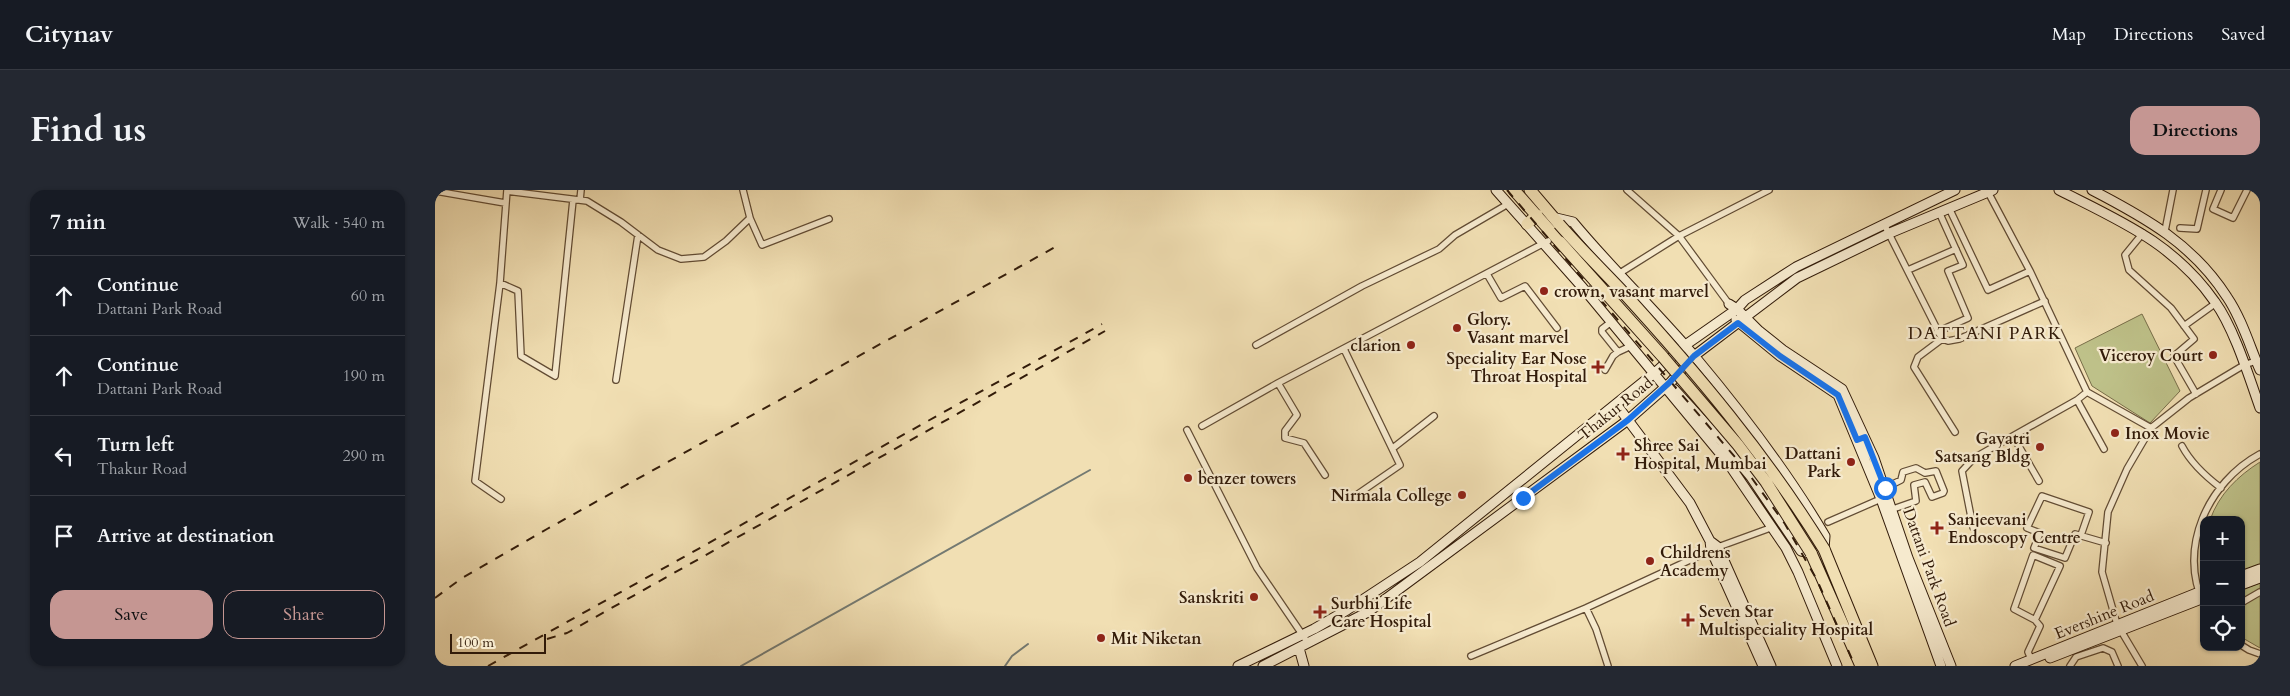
<!DOCTYPE html>
<meta charset="utf-8">
<style>
:root{--surface:#171b24;--page:#242831;--text:#f1f3f6;--muted:#9ea1a6;--line:#363941;--accent:#c59692}
body{margin:0;font-family:Cardo,serif;background:var(--page);color:var(--text)}
.controls{position:absolute;right:15px;bottom:15px;display:grid;overflow:hidden;border-radius:10px;box-shadow:0 1px 4px #0004}
.controls button{width:45px;height:45px;display:grid;place-items:center;padding:0;border:0;border-bottom:1px solid var(--line);background:var(--surface);color:var(--text);font:25px sans-serif}
.scale{position:absolute;left:15px;bottom:12px;width:96px;box-sizing:border-box;padding-left:5px;border:2px solid #321b09;border-top:0;font-size:14px;line-height:18px;white-space:nowrap;color:#321b09;-webkit-text-stroke:4px #f6eace;paint-order:stroke}
.stop{position:absolute;width:15px;height:15px;margin:-11px;border:4px solid #1a73e8;border-radius:50%;background:#fff}
.stop.end{background:#1a73e8;border-color:#fff;box-shadow:0 1px 5px #0008}
.list{margin:0;padding:0;list-style:none}
h2{display:flex;justify-content:space-between;align-items:center;height:65px;margin:0;padding:0 20px;font-size:21px}
h2 small{font-size:16px;font-weight:400;color:var(--muted)}
.list li{display:grid;grid-template-columns:32px 1fr auto;gap:15px;align-items:center;box-sizing:border-box;height:80px;padding:0 20px;border-top:1px solid var(--line)}
.list b{display:block;font-size:19px;white-space:nowrap}
.list p{margin:0;font-size:16px;white-space:nowrap;color:var(--muted)}
.list em{font-size:16px;font-style:normal;color:var(--muted)}
.actions{display:flex;gap:10px;padding:15px 20px}
.actions a{flex:1;padding:11px 0;border:1px solid var(--accent);border-radius:15px;text-align:center;font-size:18px;color:var(--accent)}
.actions .main{background:var(--accent);color:#111}
.icon{flex:none;width:28px;height:28px;fill:none;stroke:currentColor;stroke-width:2;stroke-linecap:round;stroke-linejoin:round}
.map{position:relative;flex:none;width:1825px;height:476px;overflow:hidden;border-radius:15px}
header{display:flex;align-items:center;gap:30px;box-sizing:border-box;height:70px;padding:0 25px;background:var(--surface);border-bottom:1px solid var(--line)}
header strong{font-size:24px}
nav{display:flex;gap:28px;margin-inline-start:auto;font-size:18px}
.intro{display:flex;align-items:center;justify-content:space-between;box-sizing:border-box;height:120px;padding:0 30px}
h1{margin:0;font-size:35px}
.button{padding:12px 22px;border-radius:15px;background:var(--accent);color:#111;font-size:18px;font-weight:700}
main{display:flex;gap:30px;padding:0 30px}
aside{flex:1;background:var(--surface);border-radius:15px;box-shadow:0 1px 4px #0004}
.map>svg:first-child{display:block}
</style>
<header>
<strong>Citynav</strong>
<nav><a>Map</a><a>Directions</a><a>Saved</a></nav>
</header>
<div class="intro"><h1>Find us</h1><a class="button">Directions</a></div>
<main>
<aside>
<h2>7 min<small>Walk · 540 m</small></h2>
<ul class="list">
<li><svg class="icon" aria-label="ahead" viewBox="0 0 24 24"><path d="M12 20V5M6 11l6-6 6 6"/></svg><div><b>Continue</b><p>Dattani Park Road</p></div><em>60 m</em></li>
<li><svg class="icon" aria-label="ahead" viewBox="0 0 24 24"><path d="M12 20V5M6 11l6-6 6 6"/></svg><div><b>Continue</b><p>Dattani Park Road</p></div><em>190 m</em></li>
<li><svg class="icon" aria-label="left" viewBox="0 0 24 24"><path d="M17 20v-9H6M10 6l-5 5 5 5"/></svg><div><b>Turn left</b><p>Thakur Road</p></div><em>290 m</em></li>
<li><svg class="icon" aria-label="arrive" viewBox="0 0 24 24"><path d="M6 21V4h12l-3 4 3 4H6"/></svg><div><b>Arrive at destination</b></div></li>
</ul>
<div class="actions"><a class="main">Save</a><a>Share</a></div>
</aside>
<div class="map">
<svg width="1825" height="476" viewBox="0 0 1825 476">
<rect width="100%" height="100%" fill="#f1dfb3"/>
<filter id="stains"><feTurbulence type="fractalNoise" baseFrequency=".004" numOctaves="4"/><feColorMatrix values="0 0 0 0 .2 0 0 0 0 .09 0 0 0 0 .02 0 0 0 .5 -.17"/></filter>
<radialGradient id="worn" r=".72"><stop offset=".6" stop-color="#630" stop-opacity="0"/><stop offset="1" stop-color="#630" stop-opacity=".3"/></radialGradient>
<path fill="#bec189" stroke="#786e49" d="M1707,124L1745,201L1715,233L1657,196L1640,158Z
M1825,272V377L1806,383V330H1775C1784,304 1803,286 1825,272Z
M1825,393V458L1806,447V400Z"/>
<g fill="none" stroke-linecap="round" stroke-linejoin="round">
<path stroke="#747a72" stroke-width="2" d="M306,476L655,280
M570,476L577,466L593,454"/>
<defs>
<path id="street" d="M308,0L315,28L327,55L394,29
M1192,0L1244,46L1294,114
M1786,0L1778,19L1798,28L1812,0
M0,1L70,13
M72,1L152,11L186,32L223,60L246,69L269,67L291,51L315,28
M145,10L146,0
M1514,18L1553,100L1595,81
M1449,34L1507,149L1513,151L1524,149L1610,111
M1745,38L1762,39L1771,0
M1730,41L1738,0
M1708,43L1690,65L1694,80L1736,118L1759,149L1739,166L1761,204
M1473,80L1521,59
M1185,83L1244,46L1334,0
M1052,84L1066,108L1090,96L1122,138
M65,93L83,101L86,166L120,186L138,10
M1176,132L1167,139V142L1183,162L1196,156
M1749,136L1781,113
M1502,142L1533,128L1513,81L1528,75L1504,22
M1507,149L1483,167L1479,177L1520,242
M821,155L927,96L1004,59L1020,45L1073,14
M909,159L965,275L920,306
M1170,180L1178,166L1183,162
M181,190L203,45
M843,193L862,225L850,241V248L869,253L890,285
M1652,202L1716,238
M1642,210L1669,259
M767,236L843,193L1113,51
M752,240L822,378L873,453
M1578,246L1604,291
M1747,256C1756,273 1770,286 1786,298
M958,258L999,226
M1450,298L1466,290L1468,282L1481,278L1490,283L1501,281L1509,301L1508,303L1497,307L1490,292L1479,295L1481,311L1458,319
M66,309L40,291L65,93L72,0
M1393,332L1448,308
M1538,337L1527,281L1539,268L1642,210L1652,202L1595,81L1553,2
M1646,345L1654,322L1607,306L1592,338L1605,343L1599,358L1630,368L1640,344L1671,353
M1598,365L1625,376L1600,430L1579,419Z
M1806,413L1825,402
M1769,414C1742,359 1773,292 1825,264
M1151,418L1161,439L1173,476
M1806,455L1814,460L1825,464
M1036,466L1151,418L1283,357L1338,337
M1596,469L1593,462L1605,436L1600,430
M1635,476L1641,467L1668,458L1677,462L1683,476
M1707,476L1682,434L1667,382L1673,322L1692,279L1716,238L1754,208L1809,175L1821,171"/>
<path id="secondary" d="M1061,0L1148,98L1293,273L1351,358L1363,382L1402,476
M1624,0C1685,31 1739,53 1780,112C1799,138 1814,187 1825,218
M1657,0C1711,28 1758,54 1792,107C1807,129 1815,157 1825,180
M1117,27L1138,32C1177,79 1221,121 1261,168C1308,224 1353,283 1390,346L1389,359
M1294,114L1302,119L1323,140L1348,160L1407,199L1439,268L1473,368L1516,476
M1301,130L1345,166L1403,205L1446,309L1506,476
M1239,199L1283,247L1316,287L1366,361L1376,363
M1181,214L1255,313L1275,351L1283,357L1336,476
M1275,351L1276,360L1328,476
M1806,386L1825,379
M1806,395L1825,388
M864,458L869,476
M1615,468L1769,408
M803,476L879,439L912,420L985,372L1223,180L1249,156L1302,119L1310,110L1361,77L1520,0
M828,476L933,422L1193,230L1235,193L1259,166L1362,88L1455,43L1558,0
M1580,476L1769,400"/>
<path id="highway" d="M1079,0L1125,52
M1095,0L1124,34
M1092,34L1102,25
M1389,359L1437,476
M1376,363L1426,476"/>
</defs>
<use href="#street" stroke="#624c34" stroke-width="8"/>
<use href="#secondary" stroke="#321b09" stroke-width="11"/>
<use href="#highway" stroke="#321b09" stroke-width="13"/>
<use href="#street" stroke="#f6eace" stroke-width="5.5"/>
<use href="#secondary" stroke="#f6eace" stroke-width="9"/>
<use href="#highway" stroke="#f1dfb3" stroke-width="11"/>
<path stroke="#321b09" stroke-width="2" stroke-dasharray="9 9" stroke-linecap="butt" d="M1072,0L1311,280L1350,334L1382,390L1420,476
M0,408L27,388L112,339L622,56
M112,449L132,443L670,141
M53,476L667,134"/>
<defs>
<path id="highway-bridge" d="M1124,34C1144,57 1166,79 1187,101C1261,182 1331,265 1389,359
M1125,52L1228,167L1303,255L1331,292L1376,363"/>
</defs>
<use href="#highway-bridge" stroke="#321b09" stroke-width="13" stroke-linecap="butt"/>
<use href="#highway-bridge" stroke="#f1dfb3" stroke-width="11"/>
</g>
<g fill="none" stroke-linecap="round" stroke-linejoin="round">
<path stroke="#1a73e8" stroke-width="6" d="M1088,308L1193,230L1234,193L1259,166L1303,133L1345,166L1403,205L1422,250L1430,247L1450,298"/>
</g>
<g fill="#8f2418" stroke="#f6eace" stroke-width="2">
<circle cx="1109" cy="101" r="5"/>
<circle cx="1022" cy="138" r="5"/>
<circle cx="976" cy="155" r="5"/>
<circle cx="1778" cy="165" r="5"/>
<path d="M1160.5 169.5h5v5h5v5h-5v5h-5v-5h-5v-5h5z"/>
<circle cx="1680" cy="243" r="5"/>
<circle cx="1605" cy="257" r="5"/>
<path d="M1185.5 256.5h5v5h5v5h-5v5h-5v-5h-5v-5h5z"/>
<circle cx="1416" cy="272" r="5"/>
<circle cx="753" cy="288" r="5"/>
<circle cx="1027" cy="305" r="5"/>
<path d="M1499.5 330.5h5v5h5v5h-5v5h-5v-5h-5v-5h5z"/>
<circle cx="1215" cy="371" r="5"/>
<circle cx="819" cy="407" r="5"/>
<path d="M882.5 414.5h5v5h5v5h-5v5h-5v-5h-5v-5h5z"/>
<path d="M1250.5 422.5h5v5h5v5h-5v5h-5v-5h-5v-5h5z"/>
<circle cx="666" cy="448" r="5"/>
</g>
<g text-anchor="middle" stroke-width="4.5" stroke-linejoin="round" paint-order="stroke">
<g font-size="16" font-weight="bold" fill="#321b09" stroke="#f6eace" text-anchor="start">
<text x="1119" y="107">crown, vasant marvel</text>
<text x="1032" y="135">Glory.<tspan x="1032" dy="18">Vasant marvel</tspan></text>
<text x="966" y="161" text-anchor="end">clarion</text>
<text x="1768" y="171" text-anchor="end">Viceroy Court</text>
<text x="1152" y="174" text-anchor="end">Speciality Ear Nose<tspan x="1152" dy="18">Throat Hospital</tspan></text>
<text x="1690" y="249">Inox Movie</text>
<text x="1595" y="254" text-anchor="end">Gayatri<tspan x="1595" dy="18">Satsang Bldg</tspan></text>
<text x="1199" y="261">Shree Sai<tspan x="1199" dy="18">Hospital, Mumbai</tspan></text>
<text x="1406" y="269" text-anchor="end">Dattani<tspan x="1406" dy="18">Park</tspan></text>
<text x="763" y="294">benzer towers</text>
<text x="1017" y="311" text-anchor="end">Nirmala College</text>
<text x="1513" y="335">Sanjeevani<tspan x="1513" dy="18">Endoscopy Centre</tspan></text>
<text x="1225" y="368">Childrens<tspan x="1225" dy="18">Academy</tspan></text>
<text x="809" y="413" text-anchor="end">Sanskriti</text>
<text x="896" y="419">Surbhi Life<tspan x="896" dy="18">Care Hospital</tspan></text>
<text x="1264" y="427">Seven Star<tspan x="1264" dy="18">Multispeciality Hospital</tspan></text>
<text x="676" y="454">Mit Niketan</text>
</g>
<g font-size="16" fill="#321b09" stroke="#f6eace">
<text transform="translate(1180 218) rotate(-39)" y="6">Thakur Road</text>
<text transform="translate(1495 377) rotate(70)" y="6">Dattani Park Road</text>
<text transform="translate(1669 424) rotate(-22)" y="6">Evershine Road</text>
</g>
<g font-size="18" letter-spacing="1" fill="#321b09" stroke="#f6eace">
<text x="1550" y="149">DATTANI PARK</text>
</g>
</g>
<rect width="100%" height="100%" filter="url(#stains)"/>
<rect width="100%" height="100%" fill="url(#worn)"/>
</svg>
<div class="controls">
<button>+</button>
<button>−</button>
<button><svg class="icon" aria-label="locate" viewBox="0 0 24 24"><circle cx="12" cy="12" r="6"/><path d="M12 2v4M12 18v4M2 12h4M18 12h4"/></svg></button>
</div>
<div class="scale">100 m</div>
<div class="stop" style="left:1450px;top:298px"></div>
<div class="stop end" style="left:1088px;top:308px"></div>
</div>
</main>
